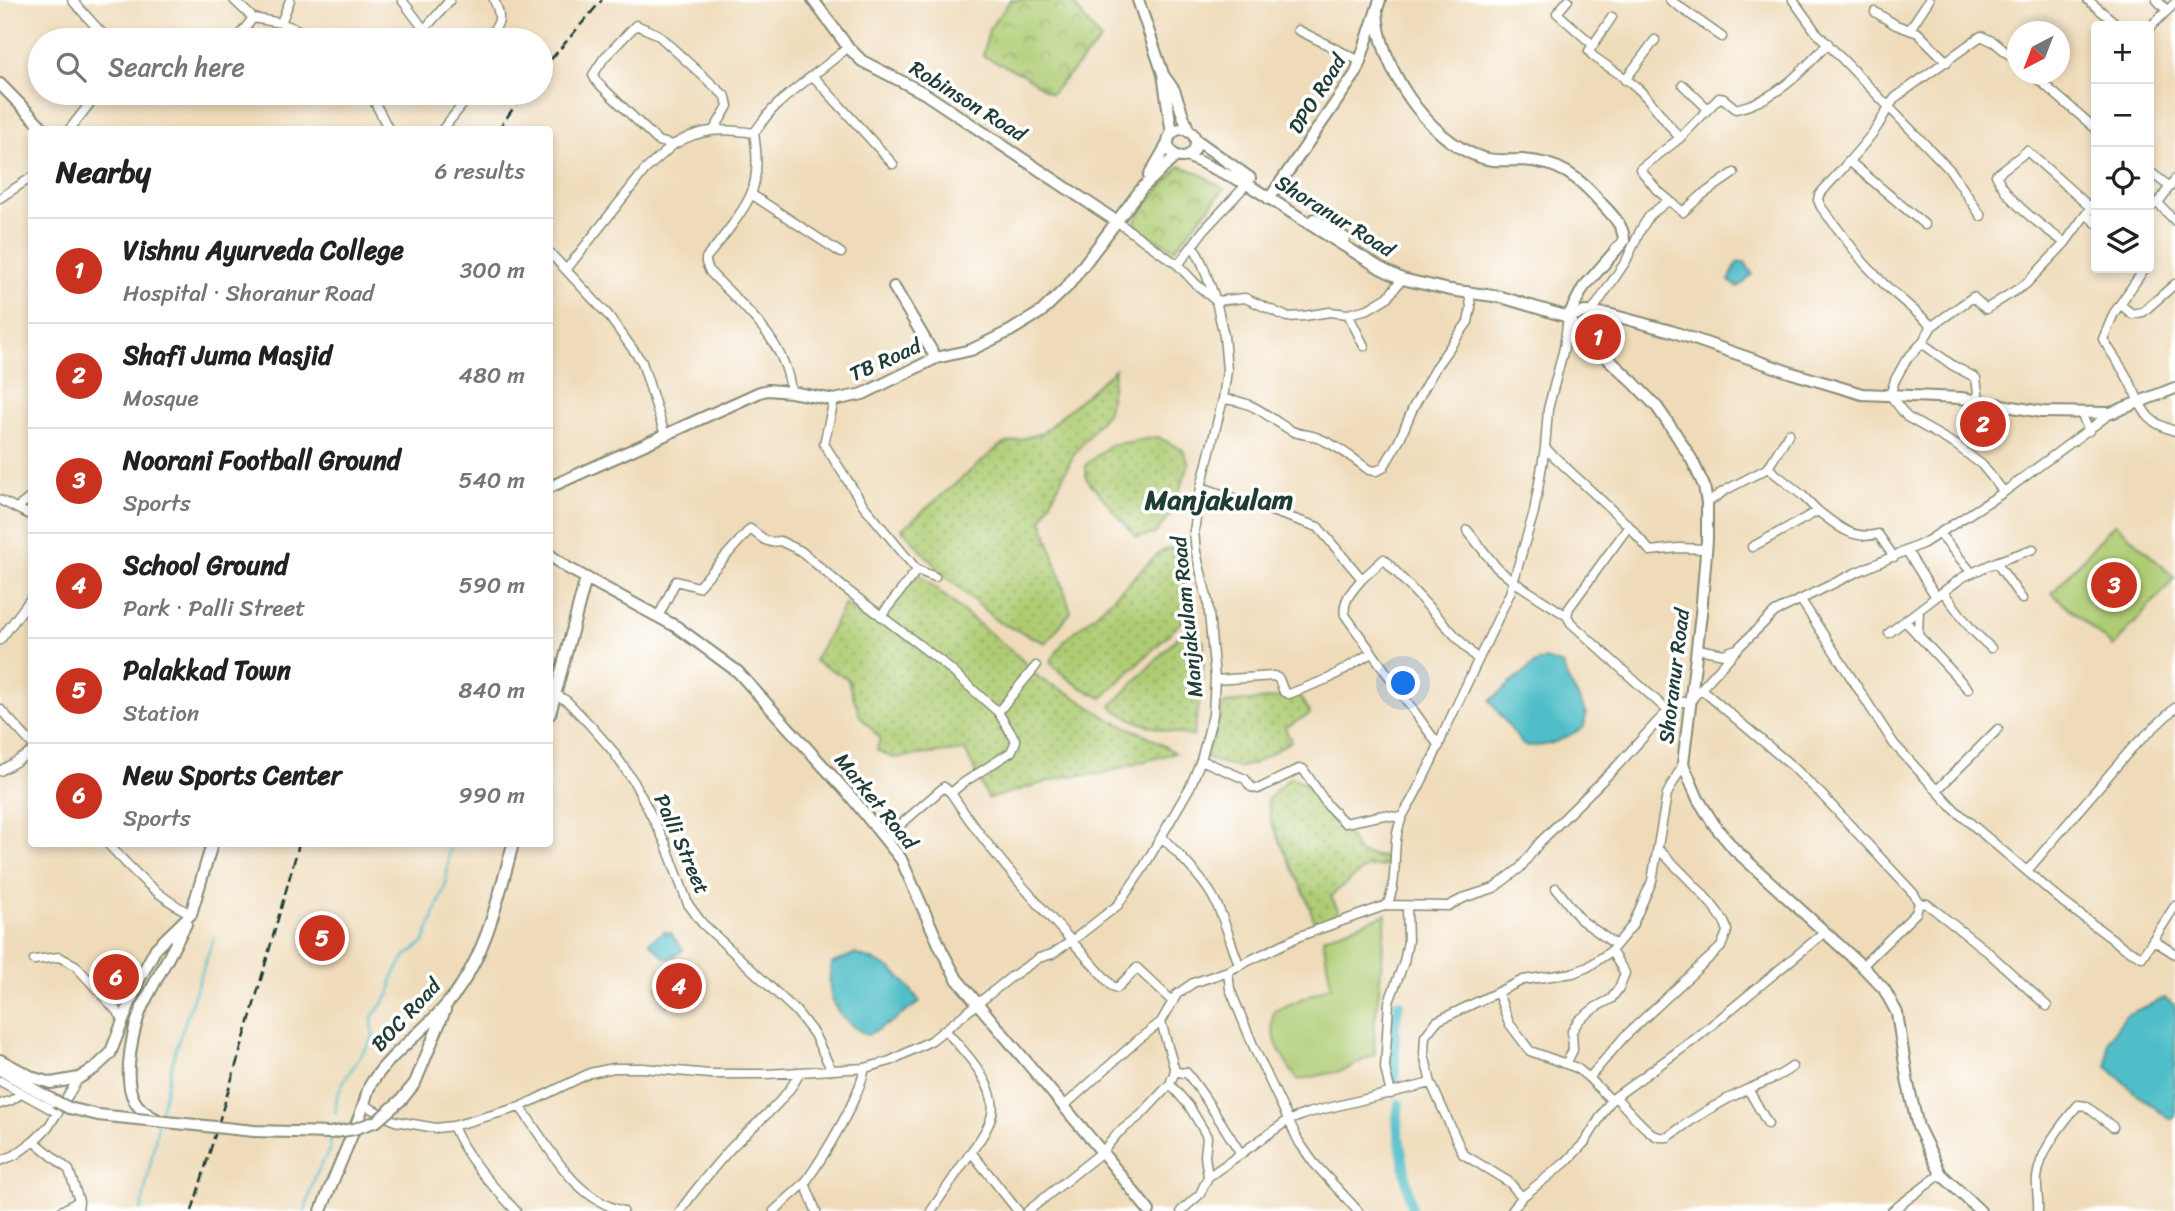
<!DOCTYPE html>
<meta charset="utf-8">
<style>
:root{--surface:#fff;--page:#f6f6f6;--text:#222;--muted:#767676;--line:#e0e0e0;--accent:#c8321e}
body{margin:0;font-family:Sriracha,sans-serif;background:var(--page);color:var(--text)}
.controls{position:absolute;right:21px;top:21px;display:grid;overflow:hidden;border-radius:7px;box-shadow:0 4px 10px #0003}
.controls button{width:63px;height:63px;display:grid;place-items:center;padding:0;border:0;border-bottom:2px solid var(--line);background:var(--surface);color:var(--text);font:35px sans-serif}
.compass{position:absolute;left:2007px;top:21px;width:63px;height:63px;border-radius:50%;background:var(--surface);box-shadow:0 4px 10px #0003;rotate:222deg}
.you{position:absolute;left:1404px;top:684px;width:24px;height:24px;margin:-18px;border:5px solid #fff;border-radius:50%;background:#1a73e8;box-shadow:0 0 0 10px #1a73e833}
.badge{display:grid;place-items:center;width:46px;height:46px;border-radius:50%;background:var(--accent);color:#fff;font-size:23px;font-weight:700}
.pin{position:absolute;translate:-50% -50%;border:4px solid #fff;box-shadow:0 2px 7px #0006}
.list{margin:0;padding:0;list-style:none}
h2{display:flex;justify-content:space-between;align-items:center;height:91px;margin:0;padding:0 28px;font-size:30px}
h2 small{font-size:23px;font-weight:400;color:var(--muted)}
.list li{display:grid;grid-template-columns:46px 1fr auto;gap:21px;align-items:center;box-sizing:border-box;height:105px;padding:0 28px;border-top:2px solid var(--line)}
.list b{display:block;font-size:26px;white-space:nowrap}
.list p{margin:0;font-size:23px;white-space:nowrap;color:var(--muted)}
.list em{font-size:23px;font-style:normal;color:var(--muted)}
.icon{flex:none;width:38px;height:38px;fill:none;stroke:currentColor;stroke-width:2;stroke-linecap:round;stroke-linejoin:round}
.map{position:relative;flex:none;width:2175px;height:1211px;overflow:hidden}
.search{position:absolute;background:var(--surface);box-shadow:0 4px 10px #0003;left:28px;top:28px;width:525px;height:77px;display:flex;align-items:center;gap:18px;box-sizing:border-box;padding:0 24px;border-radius:38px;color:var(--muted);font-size:26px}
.panel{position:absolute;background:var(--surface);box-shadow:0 4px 10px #0003;left:28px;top:126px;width:525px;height:721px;border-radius:7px}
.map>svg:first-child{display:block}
</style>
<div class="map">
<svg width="2175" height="1211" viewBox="0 0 2175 1211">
<defs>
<pattern id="grass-dots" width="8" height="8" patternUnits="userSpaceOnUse" patternTransform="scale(1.75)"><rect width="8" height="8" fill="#afcc73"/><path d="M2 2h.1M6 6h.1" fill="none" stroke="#8ea75f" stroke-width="1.8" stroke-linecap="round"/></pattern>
<pattern id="park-crowns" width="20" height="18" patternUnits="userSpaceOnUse" patternTransform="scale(1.75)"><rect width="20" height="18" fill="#afcc73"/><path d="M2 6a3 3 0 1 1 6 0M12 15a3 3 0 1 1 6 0" fill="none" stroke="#8ea75f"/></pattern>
</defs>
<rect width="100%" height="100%" fill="#fff"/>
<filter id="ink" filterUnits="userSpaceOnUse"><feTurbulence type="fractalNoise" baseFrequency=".0143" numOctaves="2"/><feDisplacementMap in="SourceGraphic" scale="14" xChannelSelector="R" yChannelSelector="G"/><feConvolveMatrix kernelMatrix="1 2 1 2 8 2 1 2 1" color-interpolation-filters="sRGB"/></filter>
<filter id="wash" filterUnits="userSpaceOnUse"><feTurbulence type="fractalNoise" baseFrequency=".00686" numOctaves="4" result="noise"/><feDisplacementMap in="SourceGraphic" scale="28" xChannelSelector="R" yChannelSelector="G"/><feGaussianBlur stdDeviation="1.57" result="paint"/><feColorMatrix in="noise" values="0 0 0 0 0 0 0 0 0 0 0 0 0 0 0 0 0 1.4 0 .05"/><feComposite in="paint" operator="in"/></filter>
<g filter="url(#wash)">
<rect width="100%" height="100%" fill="#efdbb9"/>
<path fill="url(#grass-dots)" stroke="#678454" stroke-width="2" d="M1115,369L1108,411L1074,454L1042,519L1071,612L1046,643L998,622L941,572L902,529L1001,445L1042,433Z
M1158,437L1183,450L1189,464L1171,513L1155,534L1136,537L1086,478V465L1110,445Z
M1172,548L1181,568L1191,613L1102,698C1082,689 1065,679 1050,662L1066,639L1097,613L1160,552Z
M918,574L1020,658L1040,679L1072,695L1109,719L1148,736L1175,753L1099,774L1067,776L988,799L965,750L893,758L877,750L880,738L860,716L847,678L814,661L845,604L870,622Z
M1194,633L1204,642C1204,675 1200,703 1193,736C1170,733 1128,722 1111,706L1179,636Z
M1298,694L1310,714L1285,728L1291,741L1255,763L1238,768L1206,758L1224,703L1271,699Z
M1290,777L1302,781L1328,816L1348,835L1359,853L1388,858L1386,866L1366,867C1355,878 1342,885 1331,896L1341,916L1316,926L1306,897L1271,822L1268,799Z"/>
<path fill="url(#park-crowns)" stroke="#678454" stroke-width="2" d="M1011,0H1070L1101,40L1051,94L1024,75L983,56L989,29Z
M1180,166L1199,173L1224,189L1175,249L1140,231L1135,223L1139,212Z
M692,968L702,986L667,1005L657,987Z"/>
<path fill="#afcc73" stroke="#678454" stroke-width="2" d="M2115,523L2175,578L2113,647L2052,593Z
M1386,914L1379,990L1374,1029L1375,1054L1345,1070L1298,1080C1285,1063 1266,1033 1274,1011L1331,986L1323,938Z
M118,958L133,971L112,999L98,982Z"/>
<path fill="#50bec8" stroke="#387e7e" stroke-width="2" d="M1745,262L1752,274L1745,282L1737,287L1729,281L1737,263Z
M1545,659L1563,665L1567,678L1586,712L1584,727C1564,739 1547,749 1523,745L1490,701L1534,664Z
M665,931L667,934L670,932L683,950L671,958H665L649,942Z
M854,954C892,965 897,971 920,1002L890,1023L867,1035C836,1018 825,999 831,964Z
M2165,998L2175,1005V1116L2170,1119L2134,1092L2107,1066L2108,1040L2126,1015Z"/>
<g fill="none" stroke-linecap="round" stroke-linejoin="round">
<path stroke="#50bec8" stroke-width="2.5" d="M335,1113L337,1096L345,1079L373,1038L372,1017L390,994L393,976L405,957L424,942L446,884L450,844
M159,1118L176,1048L214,937
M141,1211L158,1125
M305,1211L315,1177L330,1148V1139"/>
<path stroke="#50bec8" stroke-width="10" d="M1395,1085V1025L1399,1003
M1399,1104L1397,1118L1398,1131L1412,1211"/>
</g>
</g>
<g filter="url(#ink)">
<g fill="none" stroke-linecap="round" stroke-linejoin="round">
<defs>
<path id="street" d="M72,0L108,40
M234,0L253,18L281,23L316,37L319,40
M402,0L432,40
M1568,0L1557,13L1592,44
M1670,0L1722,37
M1793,0L1816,32L1951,171L1981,216
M2088,0L2119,26
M2157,0L2167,11
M1875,12L1896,25L1918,33L1947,62
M1612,17L1589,51L1593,56C1606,66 1622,75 1635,86C1653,101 1664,121 1680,138
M281,23L290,0
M2149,28L2175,3
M1910,29L1929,0
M424,30L450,0
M1298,30L1360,61
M231,40L239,36L253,18
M483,40C499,26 504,21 494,0
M2032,74L2096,129
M813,76L893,164
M1625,80L1655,40
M1683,85L1708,109
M370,93L389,130
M69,130L98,93
M442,130L472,93
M714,130L728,106L726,97L657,34L636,25L604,58L593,75L596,81L658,141L673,145C701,128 723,128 754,133
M1849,161L1925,225
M2149,171L2170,187
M1734,173L1702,195L1683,212L1657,190L1640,169L1680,138L1719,98L1724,99L1736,109C1776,100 1801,73 1828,43
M751,194L841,253
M0,198L32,177
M2158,203L2175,221
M2149,208L2158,203L2175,179
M2088,212L2096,199
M1116,221L1178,265L1195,283L1216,301L1245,298L1287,317L1304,316L1330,312L1348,314L1368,309L1388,297L1402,279
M2065,243C2040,224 2009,204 1996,175L2027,151L2091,208
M550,253L608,315L642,362L665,435
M1178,265L1204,230L1247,184
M2145,268L2114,313L2103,339C2111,353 2122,367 2129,381C2144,409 2142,421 2175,431
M566,270L645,170L673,145
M2121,305L2132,314L2143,312L2175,284
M1591,313L1626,261L1641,229L1650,215L1668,201
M1348,314L1364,346
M1568,317L1564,348L1548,409L1545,448L1534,512L1510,593L1444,732C1436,754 1425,775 1414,796C1410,804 1404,811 1401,820C1390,847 1400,878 1387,905L1448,906L1466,897L1494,888L1520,868L1540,842L1617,766L1658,721L1677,703L1690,701L1739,647L1775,612L1855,573L1924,543L2004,492L2111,413
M1932,326L1885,285L1864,263L1821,207L1818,200L1819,195C1838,173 1858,153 1875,130C1883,119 1887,107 1896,97L1981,36L1994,42L2018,62
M1922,343L1952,365L1976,378L1979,401
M791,392C786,340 743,307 710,272L706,263V258C719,243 744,211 751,194C759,175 757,152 754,133C761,124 767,114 775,107C797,85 825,68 848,47
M1223,399C1257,402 1265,416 1292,431C1300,435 1309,434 1318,438C1336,445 1353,458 1369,470L1376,471L1383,468L1399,441L1413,408L1437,365L1468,322L1471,308L1469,291
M834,400L824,444L864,506L917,570L935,577
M2081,413L2089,431
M1545,448L1629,526L1569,608L1567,616L1571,623L1668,711
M1768,468L1789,433
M1201,487L1318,527L1362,579L1384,559L1477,659
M2004,492L1982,465L1956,445L1907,417L1890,395L1895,380L1906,360L1922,343L1932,326L1973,297L1986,309L2026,284L2065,243L2086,214L2096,223
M0,500L32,516
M1707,503L1724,491L1768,468L1802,495L1818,511L1752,547
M17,508L32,496
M1818,511C1836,525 1853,541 1878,534L1894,557
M1629,526L1650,551L1678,548L1707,549
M1467,530L1497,568L1513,581L1567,616
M1939,533L1972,573
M1907,551L1936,597L1963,577L1996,562L2033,549
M1996,562L2022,599
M1362,579C1353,590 1342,600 1345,615L1439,746
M1944,593L1972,630L1991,648
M1801,600L1894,744L1955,810L2063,902L2123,947L2142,957L2175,906
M881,616L917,570
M658,617L676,581L698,587L750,529L765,540L771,542L780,541L801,551L843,587L943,663L998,712L1016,741L1011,752L963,783L951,793L944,787L885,838
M1905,621L1968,689
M1889,633L1936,597
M1918,636L1919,610
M0,640L32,597
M1698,649L1724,654L1733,650
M1215,680L1274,676L1279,679L1284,692L1289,694L1330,678L1371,653
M1701,689L1793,767L1822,795L1914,894L1919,903L1916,913L1862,966
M555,694L567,701L590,725L612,750L634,782L665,842L688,904L702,923L796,1011L814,1034L831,1069
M0,709L32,744
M998,712L1036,666
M1201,760L1245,779L1251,787L1258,789L1299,769H1303L1328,806L1345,823L1384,815L1402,818
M1683,764L1667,794L1652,881L1632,926L1611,951L1588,967L1573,973L1523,980L1437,1021L1425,1036L1424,1054L1431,1083L1463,1154L1509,1182L1522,1197L1566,1162L1585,1142L1611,1100L1695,1039L1825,932
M0,771L32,752
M1937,790L1998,729
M951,793C997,864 1057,923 1112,986L1117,988L1137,968L1173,1002
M1162,837C1178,854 1197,872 1210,892C1224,914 1229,940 1239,964
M108,844C134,872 156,896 191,914
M2027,871L2132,748L2175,708
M1556,888L1581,920L1616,945
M1919,903L1927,904L1988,952L2047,1006
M2153,940L2175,954
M34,960L59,957L75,965L123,1018
M1228,971L1230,989L1255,1050L1299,1142L1313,1162L1358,1211
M1498,993L1509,1023L1530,1051L1577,1068L1589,1078L1611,1100
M945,1030C963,1050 998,1085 992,1114C989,1128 979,1141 971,1152L1018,1211
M1566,1064L1573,1050L1572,1031L1579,1020L1596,1007L1611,999L1619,988L1625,973L1611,951
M1175,1071L1182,1073L1186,1072C1207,1098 1223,1126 1241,1154
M1589,1078L1624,1037L1721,947C1722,943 1726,936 1727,931C1728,915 1671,862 1658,849
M0,1081L58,1113
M1170,1084L1189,1106L1204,1131L1207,1137L1205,1156L1208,1177
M1748,1089L1768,1124
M1391,1094L1385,1068L1389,1002L1404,962L1408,941L1407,907
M1616,1098C1625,1106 1646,1132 1656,1136C1660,1138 1663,1137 1668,1137C1693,1118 1719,1102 1748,1089C1764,1082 1778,1078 1792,1067
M0,1104L10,1101L21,1094
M364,1105L395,1121L436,1128L453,1126L520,1107L590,1073L614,1068H643L710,1074H767L865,1068L890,1061L932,1040L1011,977L1039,958L1052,954L1073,940L1118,905L1142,870L1190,787L1201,760L1213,715L1215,678L1208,602L1196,552L1194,531L1201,487L1223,399L1227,370L1224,336L1216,301L1202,263L1193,245
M1064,1106L1139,1039L1161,1022L1177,994L1193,983L1228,971L1300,936L1387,905
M520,1107C550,1147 571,1197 623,1211
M453,1126C467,1160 492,1185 516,1211
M0,1161L15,1155L34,1141
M61,1211L79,1201
M78,1211L79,1201L69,1170L34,1141L49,1126L79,1078
M680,1211C696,1189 713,1168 731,1148C754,1124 786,1102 800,1072
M774,1211L805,1183
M816,1211L805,1183C825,1154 858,1101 865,1068
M931,1211L971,1152
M1028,1211L1102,1152L1118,1133L1141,1115L1170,1084L1175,1071L1161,1022
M1181,1211L1200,1194L1208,1177L1287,1121L1308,1113L1431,1083
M1512,1211L1522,1197
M1892,1211L1941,1174
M2038,1211C2039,1200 2036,1189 2037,1178C2040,1151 2061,1125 2078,1105L2086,1106L2113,1127"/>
<path id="secondary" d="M813,0L848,47L862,61L924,93L1116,221
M1138,0L1163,74L1172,134
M1377,11C1379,66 1427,139 1480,157C1493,162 1509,160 1522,160C1560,162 1579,177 1603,205C1613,216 1624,226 1624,241L1583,288L1568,317
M1164,76L1174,90L1189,132
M0,84L45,130
M1168 143a14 14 0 1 1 28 0a14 14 0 1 1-28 0Z
M1195,139L1250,178
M1187,156L1247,184L1330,237L1380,268L1402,279L1450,290L1501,297L1568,317L1578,331L1633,382L1657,407L1675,433L1692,460L1704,486L1707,503V540L1701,614L1683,764L1698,799L1715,826L1734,849L1862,966L1884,989L1897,1013L1908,1084L1918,1127L1941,1174L1980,1211
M1149,176L1168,143
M1269,199L1356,73L1380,0
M1314,219L1345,238
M894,287L936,358
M1568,317L1585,312L1608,314L1671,331L1792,373L1862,394L1961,398L2042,412L2111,413L2175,388
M550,487L760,392L768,390L791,392L834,400L863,394L936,358L971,350L1010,331L1041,312L1067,287L1142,188L1176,156
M550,555L566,567L677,627L738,672L852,798L901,859L942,951L957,979L1102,1152L1149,1211
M550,714L586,578
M0,1060L34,1078L51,1083L79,1078L95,1068L110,1054L139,980L156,948L191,914L212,844
M0,1070L55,1101
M402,1099L415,1083L445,1010
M158,1120C149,1115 139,1110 134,1100C122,1078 133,1027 143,1005C157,978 172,951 186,924
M321,1211C334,1176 350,1142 363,1107C366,1099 367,1089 372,1082C392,1052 423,1032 446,1005C485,961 498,899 513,844"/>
</defs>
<use href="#street" stroke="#878c76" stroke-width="11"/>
<use href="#secondary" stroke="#878c76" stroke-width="14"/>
<use href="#street" stroke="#fff" stroke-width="8"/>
<use href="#secondary" stroke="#fff" stroke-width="10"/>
<path stroke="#1f3d34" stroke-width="2.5" stroke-dasharray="10 5" stroke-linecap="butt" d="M541,71L602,0
M498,130L524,93
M192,1211L249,1022L299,844"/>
<defs>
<path id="secondary-bridge" d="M55,1101L69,1108L98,1115L254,1131L330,1133L354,1129L377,1121L402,1099"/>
</defs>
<use href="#secondary-bridge" stroke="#878c76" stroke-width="14" stroke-linecap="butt"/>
<use href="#secondary-bridge" stroke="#fff" stroke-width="10"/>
</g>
</g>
<g text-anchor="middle" stroke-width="7" stroke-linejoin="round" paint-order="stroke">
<g font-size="21" fill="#1f3d34" stroke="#fff">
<text transform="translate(1317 94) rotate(-58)" y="7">DPO Road</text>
<text transform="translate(968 101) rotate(32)" y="7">Robinson Road</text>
<text transform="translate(1335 216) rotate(32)" y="7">Shoranur Road</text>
<text transform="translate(885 360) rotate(-24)" y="7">TB Road</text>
<text transform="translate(1187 617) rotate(-96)" y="7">Manjakulam Road</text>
<text transform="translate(1674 676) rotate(-83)" y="7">Shoranur Road</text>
<text transform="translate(876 801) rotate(51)" y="7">Market Road</text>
<text transform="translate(682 844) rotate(66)" y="7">Palli Street</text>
<text transform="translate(406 1015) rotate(-47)" y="7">BOC Road</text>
</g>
<g font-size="28" font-weight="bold" fill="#1f3d34" stroke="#fff">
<text x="1219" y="509">Manjakulam</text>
</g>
</g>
</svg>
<div class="controls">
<button>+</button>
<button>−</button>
<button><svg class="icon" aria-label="locate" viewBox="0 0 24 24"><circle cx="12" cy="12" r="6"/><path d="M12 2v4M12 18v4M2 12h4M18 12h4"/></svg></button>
<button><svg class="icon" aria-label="layers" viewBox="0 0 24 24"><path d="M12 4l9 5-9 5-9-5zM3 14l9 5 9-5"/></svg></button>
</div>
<svg class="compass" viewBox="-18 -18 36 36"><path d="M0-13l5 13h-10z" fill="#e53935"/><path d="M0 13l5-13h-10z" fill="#767676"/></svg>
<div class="you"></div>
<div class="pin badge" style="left:1598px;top:337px">1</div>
<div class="pin badge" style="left:1983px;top:424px">2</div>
<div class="pin badge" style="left:2114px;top:585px">3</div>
<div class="pin badge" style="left:679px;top:986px">4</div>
<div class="pin badge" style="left:322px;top:938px">5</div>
<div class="pin badge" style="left:116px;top:977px">6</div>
<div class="search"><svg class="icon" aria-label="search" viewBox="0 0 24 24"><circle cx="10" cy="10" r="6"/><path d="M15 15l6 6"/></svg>Search here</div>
<section class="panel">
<h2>Nearby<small>6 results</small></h2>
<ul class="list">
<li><span class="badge">1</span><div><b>Vishnu Ayurveda College</b><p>Hospital · Shoranur Road</p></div><em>300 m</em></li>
<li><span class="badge">2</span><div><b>Shafi Juma Masjid</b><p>Mosque</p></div><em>480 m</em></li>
<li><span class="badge">3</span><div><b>Noorani Football Ground</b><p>Sports</p></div><em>540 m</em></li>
<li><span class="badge">4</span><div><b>School Ground</b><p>Park · Palli Street</p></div><em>590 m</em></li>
<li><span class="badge">5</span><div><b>Palakkad Town</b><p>Station</p></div><em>840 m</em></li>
<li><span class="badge">6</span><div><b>New Sports Center</b><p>Sports</p></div><em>990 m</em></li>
</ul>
</section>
</div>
